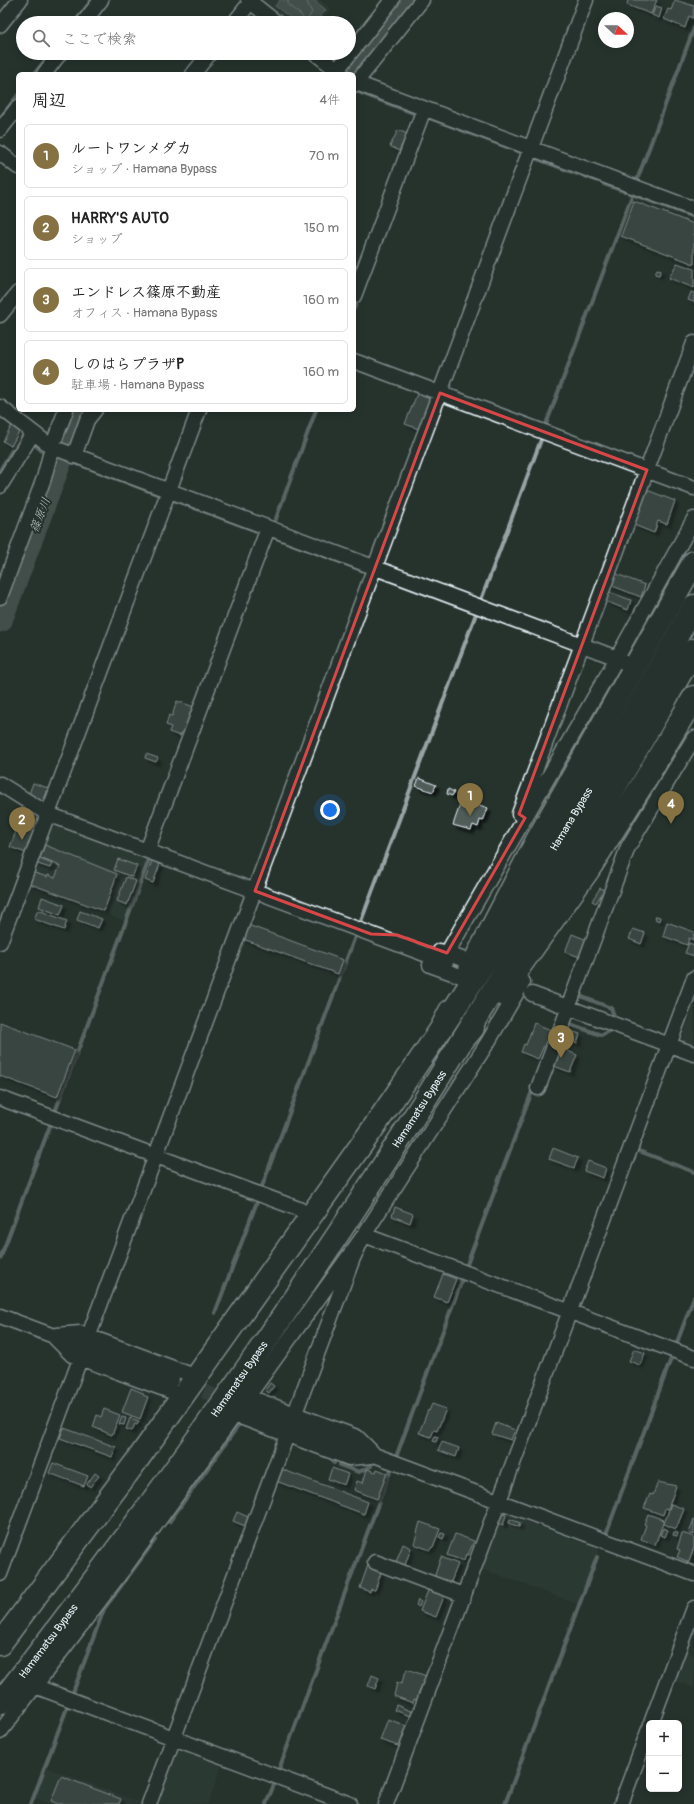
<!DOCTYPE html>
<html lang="ja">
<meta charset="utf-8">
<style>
:root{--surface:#fff;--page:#f6f6f6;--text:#222;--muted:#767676;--line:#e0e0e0;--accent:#857141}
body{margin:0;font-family:Pangolin,"Klee One",sans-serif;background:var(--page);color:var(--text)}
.controls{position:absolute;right:12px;bottom:12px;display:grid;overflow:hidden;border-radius:6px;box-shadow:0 2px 10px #0003}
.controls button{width:36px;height:36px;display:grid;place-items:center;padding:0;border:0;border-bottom:1px solid var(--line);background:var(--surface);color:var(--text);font:20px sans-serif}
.compass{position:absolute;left:598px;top:12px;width:36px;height:36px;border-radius:50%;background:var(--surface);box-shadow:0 2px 10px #0003;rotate:111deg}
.you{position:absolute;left:330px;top:810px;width:14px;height:14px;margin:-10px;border:3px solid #fff;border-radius:50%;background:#1a73e8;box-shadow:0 0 0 6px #1a73e833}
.badge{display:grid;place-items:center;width:26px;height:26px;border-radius:50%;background:var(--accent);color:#fff;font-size:13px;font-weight:700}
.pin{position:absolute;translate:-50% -33px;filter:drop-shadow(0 1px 2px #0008)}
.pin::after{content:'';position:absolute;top:21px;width:14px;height:12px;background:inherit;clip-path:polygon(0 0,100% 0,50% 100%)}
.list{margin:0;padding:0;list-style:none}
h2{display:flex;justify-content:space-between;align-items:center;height:52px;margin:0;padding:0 16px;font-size:17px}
h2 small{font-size:13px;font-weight:400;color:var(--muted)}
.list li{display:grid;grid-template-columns:26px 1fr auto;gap:12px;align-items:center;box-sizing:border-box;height:64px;margin:0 8px 8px;padding:0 8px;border:1px solid var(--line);border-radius:6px}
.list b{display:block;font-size:15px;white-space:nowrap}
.list p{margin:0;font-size:13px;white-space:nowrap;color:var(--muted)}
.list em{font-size:13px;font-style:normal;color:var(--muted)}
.icon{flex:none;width:22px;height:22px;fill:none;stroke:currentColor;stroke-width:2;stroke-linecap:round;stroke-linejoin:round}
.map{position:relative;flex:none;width:694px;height:1804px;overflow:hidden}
.search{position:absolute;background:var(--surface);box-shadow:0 2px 10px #0003;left:16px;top:16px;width:340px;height:44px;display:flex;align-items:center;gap:10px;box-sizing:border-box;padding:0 14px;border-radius:22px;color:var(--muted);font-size:15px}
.panel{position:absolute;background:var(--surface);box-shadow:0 2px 10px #0003;left:16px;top:72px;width:340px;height:340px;border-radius:6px}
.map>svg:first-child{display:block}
</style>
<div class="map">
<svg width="694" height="1804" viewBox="0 0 694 1804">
<defs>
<filter id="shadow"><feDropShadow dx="3.5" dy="3.5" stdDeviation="1" flood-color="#0009"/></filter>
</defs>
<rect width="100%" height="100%" fill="#26332d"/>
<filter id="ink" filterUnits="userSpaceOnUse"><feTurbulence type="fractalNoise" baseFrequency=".025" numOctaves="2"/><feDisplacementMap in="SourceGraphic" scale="8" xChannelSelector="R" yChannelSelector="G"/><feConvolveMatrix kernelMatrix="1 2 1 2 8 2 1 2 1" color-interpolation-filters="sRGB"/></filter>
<g filter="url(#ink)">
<path fill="#333f3a" d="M260,0H320L331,9L319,23H285L260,3Z
M54,821L149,857L125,921L27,884L50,823Z
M694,1005V1046L681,1041Z
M500,1512L599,1549L578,1604L480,1568Z
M684,1651L694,1655V1688L673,1680Z
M180,1746L223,1762L208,1804L155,1803L176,1748Z
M46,1767L144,1804H51L35,1798Z"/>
<path fill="#636f6d" stroke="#98a3a5" d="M280,0H314L326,10L315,23H297L275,6Z"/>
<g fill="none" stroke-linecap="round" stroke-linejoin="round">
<path stroke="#b3bdc0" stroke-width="1" d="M288,0V5L301,15L306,22L312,12L308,5L307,0"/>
<path stroke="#98a3a5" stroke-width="4" d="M74,23L92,0
M34,74L51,53
M358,92L413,113
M0,118L18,95
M429,118L520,152
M537,159L577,174
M582,175L598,181
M637,180L694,28
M604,184L624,191
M629,193L694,217
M354,309L358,298
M545,427L633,193
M33,443L41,450
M54,455L159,495
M0,470L22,434L23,436
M173,500L259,532
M274,524L316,410
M268,535L366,572
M380,577L525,631
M481,600L542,437
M360,924L477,611
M580,996L611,1008L615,1018
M567,1023L601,1035L611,1030
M55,1112L150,857
M639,1151L694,1172
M261,1189L356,934
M0,1259L51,1123
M466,1267L534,1086
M215,1313L258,1199
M676,1345L694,1297
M329,1456L332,1457L334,1463
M396,1457L463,1277
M340,1465L359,1472L371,1466
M169,1522L240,1423L243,1424
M606,1534L672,1356
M72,1695L104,1609L155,1540
M278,1772L390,1472
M31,1804L68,1705
M266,1804L275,1782
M505,1804L597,1557"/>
<path stroke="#636f6d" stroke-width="25" d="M348,74L407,0
M0,620L77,414L80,410"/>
</g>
<path fill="#505c59" stroke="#e8f1f8" filter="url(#shadow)" d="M628,0H657L651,14L627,5Z
M675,0L694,6L693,18L689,16L685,28L664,19L668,9L671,10Z
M656,6L662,8L659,18L652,15Z
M398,130L407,134L399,151L390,146Z
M634,201L694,224V264L621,236Z
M677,263L694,269V288L669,278Z
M657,269L661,270L659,275L655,274Z
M691,292L694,293V302L688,300Z
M417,394L430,399L419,429L405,424Z
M12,425L20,430L11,446L3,441Z
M647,490L675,501L667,524L658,521L654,533L634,525Z
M614,573L645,585L641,597L610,585Z
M609,592L631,600L628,610L605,601Z
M177,701L194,707L184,734L181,733L180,736L169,732L171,727L166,725L169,715L172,716Z
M146,754L158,758L156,762L145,758Z
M419,778L436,785L433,792L416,786Z
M33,783L48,788L43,802L29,794Z
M448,789L454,792L452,796L447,794Z
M462,799L488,808L483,821L480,820L478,827L473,825L471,830L453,825Z
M18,826L34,832L26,853L10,847Z
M45,845L117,874L104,911L28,883L32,872L47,877L48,875L55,878L60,866L40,858Z
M37,858L52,864L50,868L35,863Z
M118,859L137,866L132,877L114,870Z
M152,861L160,864L153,883L145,880Z
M126,877L136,881L127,905L117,901Z
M600,888L604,890L596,903L592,901Z
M42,897L64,905L60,915L39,907Z
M38,910L67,921L64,930L34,919Z
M80,911L102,919L98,928L77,920Z
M656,916L660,917L659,921L655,919Z
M667,922L694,932L693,940L689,938L687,945L663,936Z
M248,925L343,960L338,974L243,939Z
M633,929L645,933L641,944L629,939Z
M572,934L587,940L580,957L565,952Z
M689,943L694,945V956L685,953Z
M0,1022L75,1050L57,1097L0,1076Z
M534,1023L551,1030L538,1059L521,1052L524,1044L526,1045Z
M565,1029L580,1034L577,1043L562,1037Z
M561,1048L577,1055L570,1072L554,1066Z
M553,1148L578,1158L574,1168L549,1159Z
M588,1161L606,1168L603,1178L584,1171Z
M395,1207L413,1214L410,1223L392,1216Z
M443,1274L456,1279L447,1302L434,1297Z
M634,1349L645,1353L640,1365L629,1361Z
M270,1383L274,1386L269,1393L265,1390Z
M131,1388L143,1393V1395L148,1397L140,1419L122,1412Z
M432,1404L446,1409L437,1431L434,1430L431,1437L419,1433L428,1410L429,1411Z
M104,1409L120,1415L112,1435L93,1427L97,1415L101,1417Z
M122,1417L126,1418L124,1425L119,1424Z
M130,1418L139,1421L137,1425L135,1424L132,1431L126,1429Z
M496,1423L515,1430L511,1440L492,1434Z
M64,1428L116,1447L112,1457L60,1438Z
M435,1436L438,1437L436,1442L433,1441Z
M442,1442L459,1448L456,1457L438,1450Z
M53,1463L88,1476L84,1486L49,1473Z
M332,1468L348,1474L344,1485L328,1479Z
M281,1469L368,1502L364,1514L276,1481Z
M367,1469L376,1472L377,1469L387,1473L377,1499L354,1490L357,1481L363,1483Z
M95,1473L99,1476L90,1487L87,1484Z
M658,1482L676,1486L668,1509L665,1508L663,1515L644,1508L650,1494L653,1495Z
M671,1504L684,1509L676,1529L664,1524Z
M237,1512L248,1517L245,1526L233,1521Z
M502,1514L506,1515L503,1525L498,1523Z
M648,1514L664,1520L655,1545L641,1539L646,1525L644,1524Z
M510,1519L520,1523L519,1527L509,1523Z
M694,1519V1535L689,1533Z
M420,1522L440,1529L433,1547H432L430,1550L414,1544Z
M663,1528L668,1530L665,1537L660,1535Z
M674,1532L678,1533L677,1536L673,1535Z
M441,1533L445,1534L443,1539L439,1537Z
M682,1533L694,1537V1547L689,1562L677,1557L680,1550L677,1549Z
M455,1534L474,1541L468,1555L466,1554L464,1561L447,1555Z
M403,1544L411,1548L405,1565L396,1562Z
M441,1557L458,1564L450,1584L434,1578Z
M368,1565L382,1570L375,1590L371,1589L370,1592L360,1588Z
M429,1588L445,1594L436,1617L420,1611Z
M418,1600L421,1602L419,1607L416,1605Z
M407,1669L426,1676L418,1694L421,1695L419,1701L414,1699L413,1703L394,1696L397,1682L401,1684Z
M372,1675L379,1678L375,1689L368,1686Z
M396,1705L413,1712L411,1716L394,1710Z
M388,1719L409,1727L401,1747L380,1740Z
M61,1776L121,1799L119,1804H58L51,1801Z"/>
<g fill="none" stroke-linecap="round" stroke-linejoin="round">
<path stroke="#43504b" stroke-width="14" stroke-dasharray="14 7" stroke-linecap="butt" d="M446,962L477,973
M184,1384L232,1402"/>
<defs>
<path id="minor" d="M248,0L277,23
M83,23L101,0
M234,23L252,0
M0,25L20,0
M315,53L342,74
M44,74L60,53
M193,74L210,53
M334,74L392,0
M356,83L694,209
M354,85L422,0
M0,130L18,107
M0,153L18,167
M354,296L424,109
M0,315L18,293
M354,361L694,488
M0,407L52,447L617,658L635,669
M74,456L87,420L95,410
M0,486L33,433
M0,597L44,478L52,447L66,410
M0,784L48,814L446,962
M525,818L519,814L694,343
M147,851L268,528
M0,942L199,410
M440,951L473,963
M447,953L617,658L694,519
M430,965L466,978
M532,994L694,1054
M571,1000L628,847L694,738
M538,1088L566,1015
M0,1098L299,1209L310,1217
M0,1316L172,1380
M57,1335L80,1333L197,1377
M55,1338L72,1355L183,1396
M241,1394L357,1437L372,1452
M248,1408L694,1574
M227,1412L349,1458L372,1456
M295,1413L353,1258L364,1235L694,1358
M375,1562L463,1595
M0,1574L586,0
M29,1684L350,1804
M651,1723L694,1608
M0,1732L126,1566L364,1235L488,1042L523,982
M149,1804L287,1435
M386,1804L694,978
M621,1804L649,1729"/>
<path id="trunk" d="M470,970L536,842L694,562
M500,994L589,869L642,785L694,697
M0,1644L138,1459L374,1127L441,1029L450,1011
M0,1703C165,1491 320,1271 461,1042L473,1028"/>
<path id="motorway" d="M441,1029C532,892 614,749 694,606
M461,1042L567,870L694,650"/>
</defs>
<use href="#minor" stroke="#e8f1f8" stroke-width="17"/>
<use href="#trunk" stroke="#e8f1f8" stroke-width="25"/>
<use href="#motorway" stroke="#e8f1f8" stroke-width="25"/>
<use href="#minor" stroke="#26332d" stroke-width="14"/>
<use href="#trunk" stroke="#26332d" stroke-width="22"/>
<use href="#motorway" stroke="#26332d" stroke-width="22"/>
</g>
</g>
<path d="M0 0H694V1804H0ZM440,393L647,470L519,814L525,818L447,953L397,935L371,934L255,891Z" fill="#26332d" fill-opacity=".55" fill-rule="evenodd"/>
<path fill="none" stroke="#d94647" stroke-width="3" stroke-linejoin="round" d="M440,393L647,470L519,814L525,818L447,953L397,935L371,934L255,891Z"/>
<g text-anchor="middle" stroke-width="4" stroke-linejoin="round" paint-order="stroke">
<g font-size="11" fill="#e8f1f8" stroke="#26332d">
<text transform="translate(571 819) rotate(-59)" y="4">Hamana Bypass</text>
<text transform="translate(419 1109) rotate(-57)" y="4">Hamamatsu Bypass</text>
<text transform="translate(239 1379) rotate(-55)" y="4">Hamamatsu Bypass</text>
<text transform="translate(48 1641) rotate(-53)" y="4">Hamamatsu Bypass</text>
</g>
<g font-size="12" font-style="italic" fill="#b3bdc0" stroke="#26332d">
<text transform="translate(40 515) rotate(-69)" y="4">篠原川</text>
</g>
</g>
</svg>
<div class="controls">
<button>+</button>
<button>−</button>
</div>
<svg class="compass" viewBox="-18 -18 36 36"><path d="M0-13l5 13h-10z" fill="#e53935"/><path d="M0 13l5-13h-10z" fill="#767676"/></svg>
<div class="you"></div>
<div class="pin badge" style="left:470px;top:816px">1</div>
<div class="pin badge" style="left:22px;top:840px">2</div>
<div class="pin badge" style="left:561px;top:1058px">3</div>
<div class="pin badge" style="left:671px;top:824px">4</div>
<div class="search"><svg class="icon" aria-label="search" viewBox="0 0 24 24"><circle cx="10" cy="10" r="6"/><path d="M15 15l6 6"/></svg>ここで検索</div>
<section class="panel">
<h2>周辺<small>4件</small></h2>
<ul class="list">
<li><span class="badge">1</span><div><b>ルートワンメダカ</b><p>ショップ · Hamana Bypass</p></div><em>70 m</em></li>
<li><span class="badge">2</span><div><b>HARRY'S AUTO</b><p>ショップ</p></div><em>150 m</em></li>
<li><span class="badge">3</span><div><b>エンドレス篠原不動産</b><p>オフィス · Hamana Bypass</p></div><em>160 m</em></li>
<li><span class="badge">4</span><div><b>しのはらプラザP</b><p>駐車場 · Hamana Bypass</p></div><em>160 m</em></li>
</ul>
</section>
</div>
